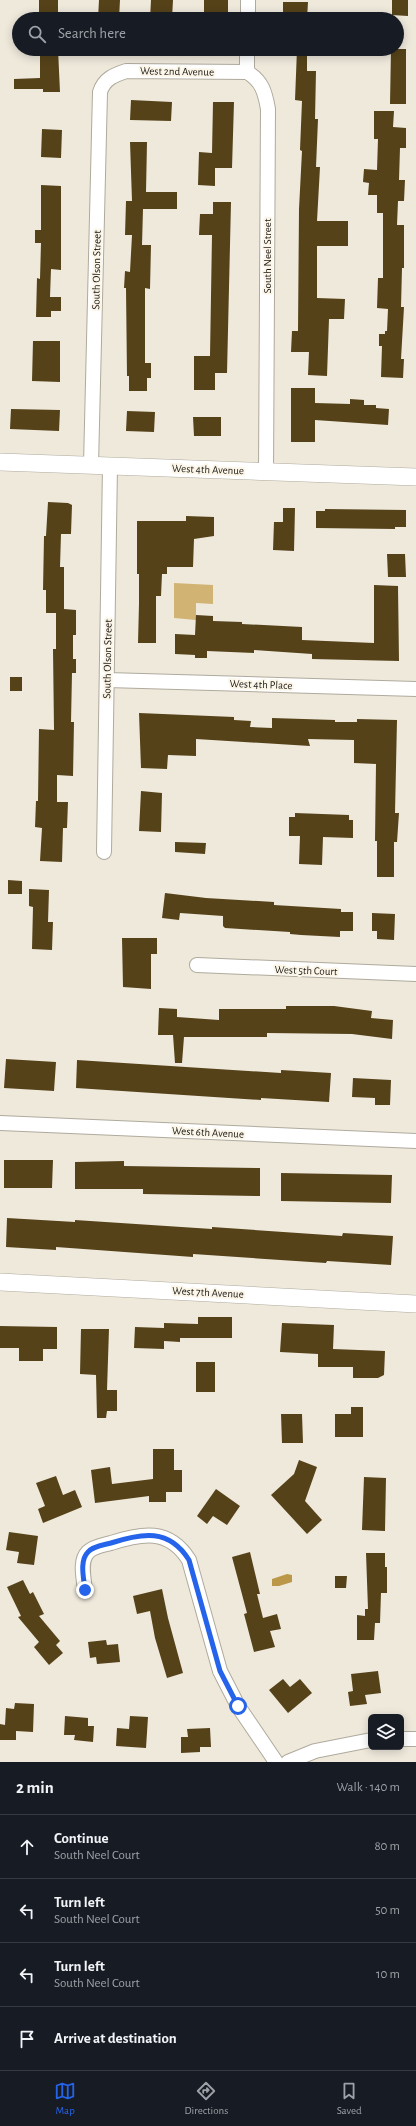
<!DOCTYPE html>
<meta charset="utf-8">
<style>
:root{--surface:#171b24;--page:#242831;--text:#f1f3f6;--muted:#9ea1a6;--line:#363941;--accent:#2563eb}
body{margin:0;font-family:"Alegreya Sans",sans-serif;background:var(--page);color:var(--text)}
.controls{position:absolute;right:12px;bottom:12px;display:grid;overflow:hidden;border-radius:6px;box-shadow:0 2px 10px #0003}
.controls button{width:36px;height:36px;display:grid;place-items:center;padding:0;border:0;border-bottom:1px solid var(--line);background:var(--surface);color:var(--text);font:20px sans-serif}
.stop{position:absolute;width:12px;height:12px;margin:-9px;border:3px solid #2563eb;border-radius:50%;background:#fff}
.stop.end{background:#2563eb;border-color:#fff;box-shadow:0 1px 4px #0008}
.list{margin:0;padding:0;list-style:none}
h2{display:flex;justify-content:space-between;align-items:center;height:52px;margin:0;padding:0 16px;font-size:17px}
h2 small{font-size:13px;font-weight:400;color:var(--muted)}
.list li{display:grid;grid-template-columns:26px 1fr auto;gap:12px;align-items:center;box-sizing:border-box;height:64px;padding:0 16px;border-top:1px solid var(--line)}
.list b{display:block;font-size:15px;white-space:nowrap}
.list p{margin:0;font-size:13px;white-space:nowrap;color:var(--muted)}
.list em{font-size:13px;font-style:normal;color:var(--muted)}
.icon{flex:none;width:22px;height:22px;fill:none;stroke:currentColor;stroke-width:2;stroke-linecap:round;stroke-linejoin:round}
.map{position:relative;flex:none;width:416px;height:1762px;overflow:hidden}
.search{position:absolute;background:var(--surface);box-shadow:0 2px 10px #0003;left:12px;right:12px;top:12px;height:44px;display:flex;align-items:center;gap:10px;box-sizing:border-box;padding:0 14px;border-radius:22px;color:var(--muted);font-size:15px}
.sheet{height:308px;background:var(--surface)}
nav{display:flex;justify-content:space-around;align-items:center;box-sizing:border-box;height:56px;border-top:1px solid var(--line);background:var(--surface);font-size:11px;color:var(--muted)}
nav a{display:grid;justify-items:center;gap:2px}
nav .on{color:var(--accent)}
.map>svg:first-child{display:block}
</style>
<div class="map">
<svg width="416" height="1762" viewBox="0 0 416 1762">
<rect width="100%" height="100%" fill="#efe9dc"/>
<path fill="#d1b374" d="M174,583L213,585V604L196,603V620L174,618Z"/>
<path fill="#ba9749" d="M287,1574L292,1575V1582L279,1586H272V1579Z"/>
<path fill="#554219" d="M39,0H58V19H39Z
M99,0H120L119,19H98Z
M151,0H173L172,19H150Z
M204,0H228V19H204Z
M392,0H408V16L392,15Z
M283,2H308L307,19H283Z
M40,49H58L60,92H43V89H14V79L40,78Z
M297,49H307V71H316L315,119H318L316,167H320L317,221H348V246H317V298L345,299L344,319H329L327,376L308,375L309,352H291L292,331H298L299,209L302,151L300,150L302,101L295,100Z
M391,49H406V104H390Z
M131,100L172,102L171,121L130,120Z
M213,102H234L232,168H215V186L198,185L199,152L212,153Z
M374,111H394L393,127L406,128V148H400L399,180H405L404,201H398L397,225H404V268H402L401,307H404L401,359H404L403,378L381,377L382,346H379V334H385V331H387L388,309L377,308L378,278H383V213H377V195H368L369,183L363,182L364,169L377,170L378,139H374Z
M42,129L62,130L61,158L41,157Z
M130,142H147L146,192H177V209H143L142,245H151L150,289L145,288V363H151V378H147V391H129V376H127L126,288H124L125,271L130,272L132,235H125L126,201H132Z
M41,185L61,186V270L51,269L50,297H61V311H51V317H36L37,278L40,279L41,243H35V230H41Z
M213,202H231L227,373H215V390H194V356H210L212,235H199L200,214H213Z
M33,341H60V382L32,381Z
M291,388H315V403L350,404V399L364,400V405H376V408L389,409L388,425L315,420V442H291Z
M11,409L60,410L59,431L10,429Z
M127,411L155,412L154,432L126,431Z
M193,417H221V436H194Z
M48,502L68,503L72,505L71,534H61L60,567H64V609L76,610V635H73V659H76V673H72L71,722H74L73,776L57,775V802H68L67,828H63L62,862L40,861L42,828L35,827L36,801H38L39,729L54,730L53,649H56V613H46V590H43L44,536H46Z
M283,508H295L294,551L273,550L274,522H283Z
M325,509L406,510V527H395V529L316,528V511H325Z
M186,516L214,517V536L194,539L193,567H167V574H162L161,596H156V643H138L139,604V574H137V521H186Z
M387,554H405L406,577H388Z
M374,585L398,586L399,661L312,659V654L254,650V653L207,651V658H195V655L175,654V634L195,635L196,615L213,616V621L242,622V624L302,627V640L374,643Z
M10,677H22V691H10Z
M139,713L234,717V720L251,721L250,727L272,728V718L335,720V722H357V719L397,720L395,813H399L397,842H394V877H377V841H375L376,764L354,763V740L308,739L310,746L196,739V756L168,755L167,769L141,768Z
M141,791L162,793L161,832L139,831Z
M295,813L349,815V820H353V838L323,837L322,865L299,864L300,836H289V817H295Z
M175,842L206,843L205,854L175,852Z
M8,880L22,881V894H8Z
M29,889L49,890L48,922H53L52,950L32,949L33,907L29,906Z
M165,893L206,898L274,902V905L341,909V912H353V931H340V937L301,935L290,934V932L225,928L223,926V916L180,913L179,920L162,918Z
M372,913L395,914L394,940L377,939V931H372Z
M122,938H157V954H151V989L123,987Z
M286,1006H334L372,1011L371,1018L393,1020L392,1039L352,1034L267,1033V1037H184L182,1063H175L173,1035H158L159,1008L177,1009V1017L219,1020V1009H286Z
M6,1059L56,1062L54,1091L4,1088Z
M77,1060L281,1073V1070L331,1073L329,1102L261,1098V1100L76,1088Z
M353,1078L391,1080L390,1105H375V1098L352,1097Z
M4,1160H53L52,1188H4Z
M124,1161V1166L260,1168V1196L143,1194V1189H75V1162Z
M281,1173L392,1175L391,1203L281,1201Z
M7,1218L75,1222V1220L212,1229V1227L342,1236L343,1233L393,1236L391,1265L327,1261L326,1263L193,1254V1257L56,1247V1250L6,1247Z
M198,1317H232V1338H180V1342L164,1341V1349L134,1348L135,1327L164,1328V1323L198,1324Z
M282,1323L334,1325L333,1349L385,1351L384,1375L378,1378H353V1367H318V1354L280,1352Z
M0,1326L57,1327V1349H43V1361H19V1348H0Z
M81,1329H109L107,1390H117V1411H107L106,1418H97L96,1375L80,1374Z
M196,1362H215V1392H196Z
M351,1407H363V1437H335V1414H351Z
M281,1414H302L303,1443H282Z
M153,1449H174V1470H182V1492H166V1502H149V1496L95,1503L91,1470L110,1467L112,1484L153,1479Z
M299,1460L317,1467L305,1501L322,1520L307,1534L271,1495L294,1474Z
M56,1476L63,1495L75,1490L82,1507L43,1523L38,1509L45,1506L36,1483Z
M364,1477L386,1478L385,1531L362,1530Z
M216,1489L240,1506L227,1525L213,1516L207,1524L197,1516Z
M9,1532L38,1536L34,1565L17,1563L19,1552L6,1550Z
M250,1552L260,1594H257L263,1618L277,1614L281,1629L270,1631L275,1647L254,1652L244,1614L247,1613L232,1557Z
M366,1553H385V1567H387V1593H381L380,1623H375L374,1640H357V1615L365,1616V1609H368Z
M335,1576H347L346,1588H335Z
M23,1580L30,1594L33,1592L44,1614L39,1616L60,1641L56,1645L63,1653L49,1665L34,1647L39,1642L18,1617L21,1616L7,1587Z
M162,1589L168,1618L183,1673L167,1678L155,1638L150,1611L137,1614L133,1596Z
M106,1640L107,1645L118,1644L120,1662L97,1664L96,1657L90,1658L88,1642Z
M378,1671L381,1693L365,1695L367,1704L350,1706L348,1692L353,1691L351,1674Z
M283,1679L290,1687L300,1679L312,1693L288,1713L269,1690Z
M15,1703L34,1704L33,1732L16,1731V1740H0V1724L5,1725L6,1708L14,1709Z
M65,1716L88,1718V1726H94L93,1742L74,1740L75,1735H64Z
M130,1716L148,1717L146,1748L116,1746L117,1728L129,1729Z
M210,1728L211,1747H200V1752L181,1753V1737H188L187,1729Z"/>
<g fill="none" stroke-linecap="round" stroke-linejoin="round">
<defs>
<path id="minor" d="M248,19V0
M247,49V72C262,81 265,92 268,109L266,472
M91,465L100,92C104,79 114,75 126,71L247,72
M107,680L416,689
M104,852L110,465
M197,965L416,974
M0,1123L416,1141
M85,1590C84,1579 79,1561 88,1552C94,1546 104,1545 111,1543C142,1533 169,1528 189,1560L220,1671L238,1706L276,1762
M401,1739H416
M288,1762L315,1751L371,1740"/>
<path id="tertiary" d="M0,462L416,477
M0,1282L416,1304"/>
</defs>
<use href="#minor" stroke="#afaa9d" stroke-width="16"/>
<use href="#tertiary" stroke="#afaa9d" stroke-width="18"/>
<use href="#minor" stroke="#fff" stroke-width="14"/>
<use href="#tertiary" stroke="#fff" stroke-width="17"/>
</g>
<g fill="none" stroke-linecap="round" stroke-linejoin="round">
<path stroke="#2563eb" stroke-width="5" d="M85,1590C84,1579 79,1561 88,1552C93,1546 104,1545 111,1543C142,1533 169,1528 189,1560L220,1671L238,1706"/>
</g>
<g text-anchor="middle" stroke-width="4" stroke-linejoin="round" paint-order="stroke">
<g font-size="11" fill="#1c1915" stroke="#fcf6e9">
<text transform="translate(177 71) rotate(1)" y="4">West 2nd Avenue</text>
<text transform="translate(267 256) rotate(-90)" y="4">South Neel Street</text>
<text transform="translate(96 270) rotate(-89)" y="4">South Olson Street</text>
<text transform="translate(208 469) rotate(2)" y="4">West 4th Avenue</text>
<text transform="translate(107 659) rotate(-89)" y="4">South Olson Street</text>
<text transform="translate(261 684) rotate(2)" y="4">West 4th Place</text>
<text transform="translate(306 970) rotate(2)" y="4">West 5th Court</text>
<text transform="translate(208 1132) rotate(3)" y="4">West 6th Avenue</text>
<text transform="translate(208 1292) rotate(3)" y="4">West 7th Avenue</text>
</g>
</g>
</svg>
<div class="controls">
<button><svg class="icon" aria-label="layers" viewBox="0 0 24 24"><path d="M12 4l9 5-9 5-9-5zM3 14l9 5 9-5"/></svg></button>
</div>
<div class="stop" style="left:238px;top:1706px"></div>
<div class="stop end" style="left:85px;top:1590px"></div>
<div class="search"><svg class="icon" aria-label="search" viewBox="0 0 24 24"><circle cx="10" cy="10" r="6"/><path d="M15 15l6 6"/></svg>Search here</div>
</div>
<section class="sheet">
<h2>2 min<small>Walk · 140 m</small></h2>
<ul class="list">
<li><svg class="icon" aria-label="ahead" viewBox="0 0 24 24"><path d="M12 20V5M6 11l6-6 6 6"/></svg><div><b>Continue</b><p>South Neel Court</p></div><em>80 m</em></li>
<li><svg class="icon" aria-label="left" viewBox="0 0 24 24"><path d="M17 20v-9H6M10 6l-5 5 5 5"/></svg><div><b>Turn left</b><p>South Neel Court</p></div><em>50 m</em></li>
<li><svg class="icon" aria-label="left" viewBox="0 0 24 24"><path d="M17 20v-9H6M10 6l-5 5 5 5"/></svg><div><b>Turn left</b><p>South Neel Court</p></div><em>10 m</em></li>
<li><svg class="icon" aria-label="arrive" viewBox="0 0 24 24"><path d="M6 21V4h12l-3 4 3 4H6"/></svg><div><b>Arrive at destination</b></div></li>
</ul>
</section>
<nav>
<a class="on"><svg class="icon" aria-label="map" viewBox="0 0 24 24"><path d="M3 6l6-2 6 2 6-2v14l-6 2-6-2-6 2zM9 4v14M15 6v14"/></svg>Map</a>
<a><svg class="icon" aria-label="directions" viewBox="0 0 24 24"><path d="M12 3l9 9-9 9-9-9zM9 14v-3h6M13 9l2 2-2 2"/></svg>Directions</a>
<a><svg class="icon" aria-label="saved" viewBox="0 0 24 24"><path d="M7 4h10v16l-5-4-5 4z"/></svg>Saved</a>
</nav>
